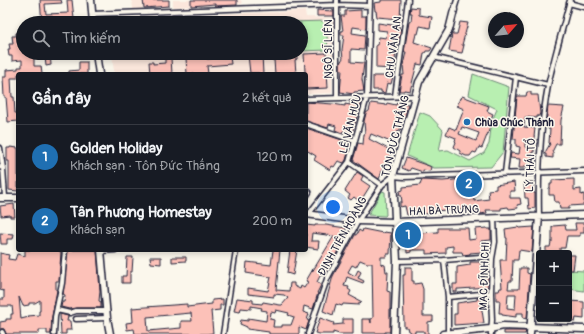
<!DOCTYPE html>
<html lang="vi">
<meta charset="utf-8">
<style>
:root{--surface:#171b24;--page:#20242c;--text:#f1f3f6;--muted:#9ea1a6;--line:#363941;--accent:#1f6fb2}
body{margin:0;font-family:Pangolin,sans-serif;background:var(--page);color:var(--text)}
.controls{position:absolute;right:12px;bottom:12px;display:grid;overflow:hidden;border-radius:4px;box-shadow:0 2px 6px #0003}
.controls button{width:36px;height:36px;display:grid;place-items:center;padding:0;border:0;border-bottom:1px solid var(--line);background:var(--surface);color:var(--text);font:20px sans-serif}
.compass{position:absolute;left:488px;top:12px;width:36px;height:36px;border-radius:50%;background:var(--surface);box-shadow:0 2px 6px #0003;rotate:62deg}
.you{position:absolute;left:333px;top:207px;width:14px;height:14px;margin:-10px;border:3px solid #fff;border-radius:50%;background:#1a73e8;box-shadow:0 0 0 6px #1a73e833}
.badge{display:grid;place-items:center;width:26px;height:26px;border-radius:50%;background:var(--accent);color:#fff;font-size:13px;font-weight:700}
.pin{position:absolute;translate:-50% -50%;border:2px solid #fff;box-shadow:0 1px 4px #0006}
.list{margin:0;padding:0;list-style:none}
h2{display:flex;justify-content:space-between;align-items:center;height:52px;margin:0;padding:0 16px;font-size:17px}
h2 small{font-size:13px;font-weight:400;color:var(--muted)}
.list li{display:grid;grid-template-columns:26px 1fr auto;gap:12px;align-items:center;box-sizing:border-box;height:64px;padding:0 16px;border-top:1px solid var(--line)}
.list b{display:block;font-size:15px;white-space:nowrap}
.list p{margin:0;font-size:13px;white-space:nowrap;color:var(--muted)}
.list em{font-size:13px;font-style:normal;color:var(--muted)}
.icon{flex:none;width:22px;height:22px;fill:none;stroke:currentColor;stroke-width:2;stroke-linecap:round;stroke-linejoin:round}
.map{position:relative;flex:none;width:584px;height:334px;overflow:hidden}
.search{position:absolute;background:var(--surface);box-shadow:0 2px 6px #0003;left:16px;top:16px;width:292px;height:44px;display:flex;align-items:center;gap:10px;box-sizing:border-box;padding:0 14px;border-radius:22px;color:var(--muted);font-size:15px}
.panel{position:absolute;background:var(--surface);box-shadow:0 2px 6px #0003;left:16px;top:72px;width:292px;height:180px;border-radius:4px}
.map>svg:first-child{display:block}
</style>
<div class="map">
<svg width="584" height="334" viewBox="0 0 584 334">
<rect width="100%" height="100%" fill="#fbf7ec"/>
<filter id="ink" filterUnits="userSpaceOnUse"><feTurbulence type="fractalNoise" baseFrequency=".025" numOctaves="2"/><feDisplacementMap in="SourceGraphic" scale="8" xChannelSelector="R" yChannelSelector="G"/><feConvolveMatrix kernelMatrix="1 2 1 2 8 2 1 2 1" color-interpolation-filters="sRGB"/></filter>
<g filter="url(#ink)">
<path fill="#fbe7dc" d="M132,0H143V10H133Z
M173,0H241L242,4L173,7Z
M305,11L306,17L334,18L332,93L306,94V74H114L112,53H301V23H109L108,18Z"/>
<path fill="#b8efb1" stroke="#6d8876" d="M326,21L328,50L301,51V23H289V22Z
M473,74L509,87L503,152L491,167L434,168L407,156L420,112L430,116L443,130L439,151L448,150L470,161L484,153L489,144L492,121L497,109L469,95Z
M382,191L385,192L386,215L385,216L368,215Z
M569,270L584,271V291L569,289Z"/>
<path fill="#fcc1b8" stroke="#22223b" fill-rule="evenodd" d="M40,0H61L62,3L45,4L46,14L68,13L67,0H72L74,19L51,20V22L47,23H42Z
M143,0H169V6L144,8Z
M191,0H237V5L215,6V4L191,6Z
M381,0H401L400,19L377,17L376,11H375L374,3L381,2Z
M411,7L419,8V15L432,17L430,28L420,26L418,34H416L414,42L432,48L430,51H426L425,53H424L422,65L417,64L410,91L404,90V91H399L402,75H404L403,65L406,52H404L409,22L411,21L412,13H410Z
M317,10L334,11V16H317Z
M361,10V16H366V29L353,27L352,33L365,35L364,50L351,49V62L364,63L362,79L364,91L354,92V94L340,92L342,70H340V63L343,58L342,50L344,35H341V31H343L341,16H345V11Z
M460,22L468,23L462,45H464L462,53L449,51L452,34H457Z
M378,23L399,26V29H401L399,43L397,42L394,69L376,68V45H378L379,37L386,38L387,31L378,30Z
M16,33H23V53H50L51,65L46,66L45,57L34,58V66H41L42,74H18V78H11L12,97H14L15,113H18V121L8,122L6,97H4L3,77H6V70L18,69V67H22V60L12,61V56H9L8,49H10L9,44H13L12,36H16Z
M326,53L328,88L306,89L304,54Z
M262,54L263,74H259V73H250L248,55Z
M294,54V55H297V59L295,60L296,74H275L274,60H272V56Z
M195,57H207V59L230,57L231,64L207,66L208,74H187L186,58Z
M171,58L172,74H150L149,62H153V64L165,63V59Z
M79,62H87V74H69V71L79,70Z
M373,76H393L391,84L387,83L385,93L381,92V90H373Z
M527,92H531V95H538L540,113L539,116H537V118L525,117L524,127L535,128L534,137H535V141L525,140V147L534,149V152H532V167L524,166V168H519L520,159L510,158L511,153L519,154L520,147L516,146V139H513L517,96H526Z
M462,96L489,106L487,111L493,114L489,124L491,125L482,148L479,147L476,153L473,152L470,156H466L460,153V151L454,147L456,142L455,141L456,138L446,134L449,127L456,130L464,109L457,106L460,98L461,99ZM462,127L479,133L476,141L459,134Z
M350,101L361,104L352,133L343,131L342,133L335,130L336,126L329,124L328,128L306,121V102L333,104L345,106V104L350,105Z
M397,102L408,104L405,117L402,116L401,124H402L399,132L398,131L393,143L371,134L369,139L392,151L386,165L381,172H382L379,179L353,160L358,143L363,144L364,134H365L364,121L366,113L369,111L371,103L386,105L387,103L396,105Z
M548,106L564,107L561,120L560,144H556L552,152H553V158L546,157V154H544L550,144L549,143L550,129H548L549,124L546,123Z
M306,128L351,143L346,160L344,163L338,161L334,167L332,166L330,170L314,160L316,156L306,150Z
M10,147L18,148V191L9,190V161H7V148H10Z
M406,158L429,166L431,167L430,171L423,170V172L411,168L409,171L402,168Z
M357,172L363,176L361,180L370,186L360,202L354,197L351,200L348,198L350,195L345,191Z
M464,179V180H469L471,192H473L474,201L489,199L488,190L496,189V185L514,182L515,191H510V198H520L521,204L517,205L518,208L509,209L508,207L501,208V210H486L487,213L480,214V211H474V210H470V209L458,210V208H451V210L429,211V214L418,213L407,215L405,206L400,207V202H402L401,195H399L400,191L403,190V187L420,185L422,180L443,181Z
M574,179V190L581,189V195L584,194V205L569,206V209H560L559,202H555L554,195H549V188H550V184H552V180Z
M524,182H533L534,193H535V208L529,209L528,198H525Z
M14,204L15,217H10V215L1,216L0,206Z
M575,223H584V233H580V236H567L565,248H560V253H546V247H550L551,242H552V227L553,226L565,225L566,230H576Z
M306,225L315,226V225H326L346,228L345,237L337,249L338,250L336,255L324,276L321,274L317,282L321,285L317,293H318L313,309L304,306L303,312L309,314L307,320L309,321L306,330L299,327V334H269V332L247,329V327L240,324L241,320L248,321V318L266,321L267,311L261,310L262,308L251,306V309L241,308L240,312L234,311L237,298L253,300V303L262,304L263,302L280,305H282L288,298L284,295L274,294V297L248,294V288L268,291L271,277L246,273L247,262L271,265L273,250H280L276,290L289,291L290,283H294V286L300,289L301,286L304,288L308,282L306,281L313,269L312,272L334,236L312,233L311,241H319L318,249L306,247ZM276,310L289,313L288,315L294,317L291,325H282V327H273L274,320L270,319L271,312L275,313Z
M518,227L519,228L534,227L532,252L519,250L518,260H513L512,281H509L508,289H519L520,268H527V273L530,274L527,319L523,318V313H516V317L502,315V313H499L500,300H496V291H499L500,288H502L500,260H506L507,238H506L505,229ZM508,294H516L515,309L507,308Z
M438,228H468L469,240L476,239L475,229L487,228V229H491V240L481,241L482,252L470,253V254L463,255L462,252H453V246L446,247V253L426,254V250H411V252L407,253L406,235H409V232L420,231V233L438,232Z
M363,229L383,233L384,232L391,233L390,254H387V257H381V264L385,265L386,272H388L387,291L390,292V332H385V333H362V319H370L371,323V319L373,318L372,263H367L360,260L356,267L352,265L348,272L355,276L358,270L361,272L358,278L364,281L363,283L347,277L344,286L349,287L348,289L351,291L349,295L362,302L359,303V305L343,304L342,306L336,304L333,315L323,311L333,276L355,235L357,234L359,230L362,232Z
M0,233L14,234L13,239H7V244H1Z
M25,250H59V251L61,252L59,281H56V290H57L52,316L51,334H47V330H39V334H6L4,329H0V322L6,321V319H11V314H13L12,306H0V299H4V291L0,290V253L9,255L8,259L15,260L17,254L25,256ZM19,297L23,306L29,305V303H35L40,300V311H39V315L28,316L29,317L21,319Z
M68,250H97L100,291L99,301L101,302V308H76L69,309L61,307L62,302H64L65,295L63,294Z
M290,250H297L293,275L287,273Z
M569,255H575L573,270H569Z
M127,257H133L132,272H130V283H122V276H126Z
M150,257H161V264L151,263Z
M172,257H186V261L172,262Z
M470,262H481V268L485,267L486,272H488V287L459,289H457V292H453V284H457V267L470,265Z
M405,267H412V281H414V284L421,283L423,289V316H433V321L428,322V334H424V331H415V333H411L410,331H408L407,327H404L403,275H405Z
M477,298H480L484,323L454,325V314H457V303L477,300Z
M223,299V305H220V310L211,311L213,333L207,334H135L134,329L127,330L126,323L133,322L132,308L187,304V307L212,304V300ZM191,313L192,321H181V328L148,331L147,317Z
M569,301L584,302V319L576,318L575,322L570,321L571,308H569Z
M60,314L68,316L67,321H70L71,330H66V334H61Z
M320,318L334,323L333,325L343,324V319H353V334H339L333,332V334H320L315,333Z
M504,331H526L525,334H504Z"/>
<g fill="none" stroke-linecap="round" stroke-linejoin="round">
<defs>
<path id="street" d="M569,3L584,7
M454,10L457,0
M92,14L337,5L370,6
M433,57L548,85
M395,96L408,0
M337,98V0
M306,99L415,96
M306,124L355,141
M0,148L3,168
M349,162L382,185
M0,167L3,168L5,197
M505,173L516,77
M306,197L309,192
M308,215L349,162L367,97L370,0
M539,216C538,172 540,129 548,86C554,57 563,28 570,0
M101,251L115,250
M444,260L448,297V333
M397,261L444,260L492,256
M448,297L491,293
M57,310L70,313L76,311H107
M76,319L107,318
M2,332L3,334
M54,334L55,317L62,283L65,250
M223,334L236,250
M308,334L327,279L358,221L382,185L393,176L404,177L584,171
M491,334L492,320L491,293L492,259L495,242L494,218"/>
<path id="secondary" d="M91,0L93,23
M96,53L99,74
M0,198H18
M306,214L358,221L395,222L584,215
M101,250L107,318L110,334
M394,334L397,261L393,176L419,82L449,30L454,10
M443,334L490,329L503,326L584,329
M530,334L539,216"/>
</defs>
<use href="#street" stroke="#22223b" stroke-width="7"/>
<use href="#secondary" stroke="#22223b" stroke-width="9"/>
<use href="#street" stroke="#fbf7ec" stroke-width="4"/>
<use href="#secondary" stroke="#fbf7ec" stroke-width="6"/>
</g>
</g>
<circle fill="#1f6fb2" stroke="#fbf7ec" stroke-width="1.5" cx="467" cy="122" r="4"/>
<g text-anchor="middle" stroke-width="3" stroke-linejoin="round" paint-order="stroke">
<g font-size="11" fill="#22223b" stroke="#fbf7ec">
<text transform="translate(393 47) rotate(-82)" y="4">CHU VĂN AN</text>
<text transform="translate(328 49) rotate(-90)" y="4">NGÔ SĨ LIÊN</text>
<text transform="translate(350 124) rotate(-76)" y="4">LÊ VĂN HƯU</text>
<text transform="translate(395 136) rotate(-76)" y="4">TÔN ĐỨC THẮNG</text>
<text transform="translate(530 165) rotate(-88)" y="4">LÝ THÁI TỔ</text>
<text transform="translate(444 210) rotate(-2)" y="4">HAI BÀ TRƯNG</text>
<text transform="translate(342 236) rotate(-61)" y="4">ĐINH TIÊN HOÀNG</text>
<text transform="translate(484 276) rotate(-88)" y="4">MẠC ĐĨNH CHI</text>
</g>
<g font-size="11" font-weight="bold" fill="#22223b" stroke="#fbf7ec" text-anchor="start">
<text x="475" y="126">Chùa Chúc Thánh</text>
</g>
</g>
</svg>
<div class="controls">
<button>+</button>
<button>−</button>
</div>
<svg class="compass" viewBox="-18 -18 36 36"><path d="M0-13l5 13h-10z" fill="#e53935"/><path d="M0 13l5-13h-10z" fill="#9ea1a6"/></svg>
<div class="you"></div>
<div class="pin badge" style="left:408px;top:235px">1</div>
<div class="pin badge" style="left:469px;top:184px">2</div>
<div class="search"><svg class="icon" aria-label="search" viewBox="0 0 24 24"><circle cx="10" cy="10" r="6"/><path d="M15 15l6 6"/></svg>Tìm kiếm</div>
<section class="panel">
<h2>Gần đây<small>2 kết quả</small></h2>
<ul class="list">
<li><span class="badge">1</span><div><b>Golden Holiday</b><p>Khách sạn · Tôn Đức Thắng</p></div><em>120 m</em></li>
<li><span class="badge">2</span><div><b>Tân Phương Homestay</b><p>Khách sạn</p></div><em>200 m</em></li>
</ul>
</section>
</div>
